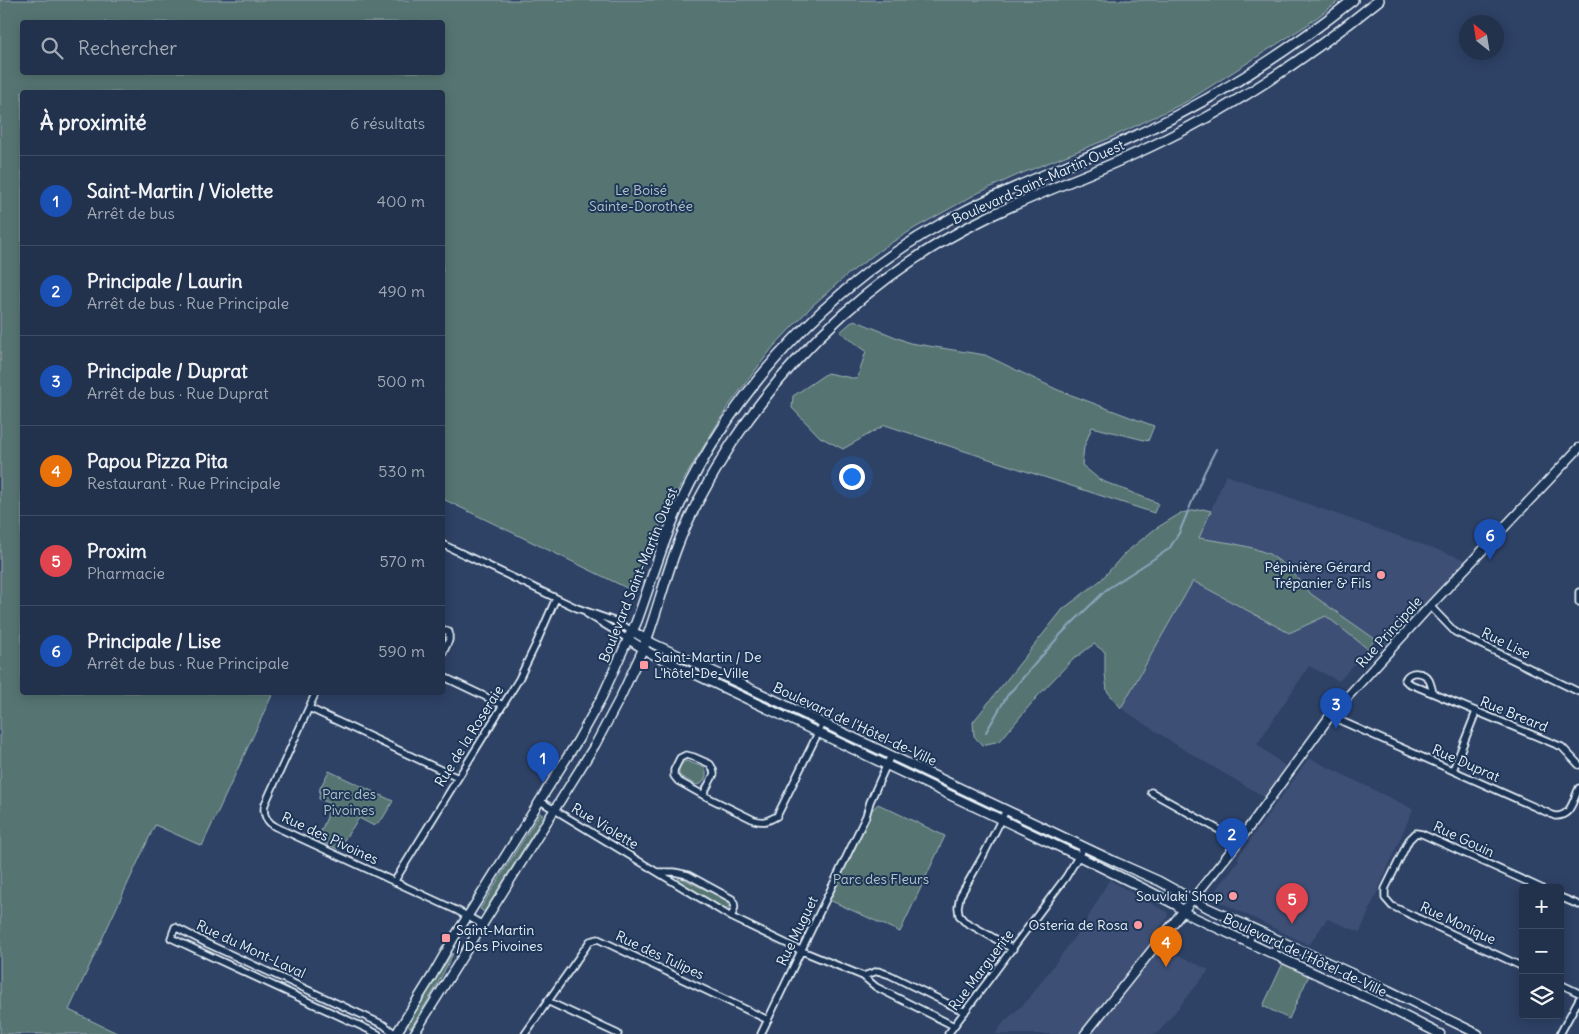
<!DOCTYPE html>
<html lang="fr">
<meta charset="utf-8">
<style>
:root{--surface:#22324c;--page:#2e3e56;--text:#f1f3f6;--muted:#a2aab5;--line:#3f4d64;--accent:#ff9aa2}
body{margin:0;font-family:Delius,sans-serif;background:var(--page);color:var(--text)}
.controls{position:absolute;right:15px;bottom:15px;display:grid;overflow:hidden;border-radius:5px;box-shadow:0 2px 12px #0003}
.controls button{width:45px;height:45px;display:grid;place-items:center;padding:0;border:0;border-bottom:1px solid var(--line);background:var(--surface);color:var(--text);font:25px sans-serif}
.compass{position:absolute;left:1459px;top:15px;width:45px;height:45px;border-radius:50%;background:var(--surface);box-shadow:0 2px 12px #0003;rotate:330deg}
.you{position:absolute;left:851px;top:476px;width:18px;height:18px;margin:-12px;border:4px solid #fff;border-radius:50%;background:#1a73e8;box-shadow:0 0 0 8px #1a73e833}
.badge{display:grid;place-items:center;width:32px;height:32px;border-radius:50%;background:var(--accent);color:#fff;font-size:16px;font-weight:700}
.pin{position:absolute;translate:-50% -41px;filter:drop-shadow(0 1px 2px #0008)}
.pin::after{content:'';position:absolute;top:26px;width:18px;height:15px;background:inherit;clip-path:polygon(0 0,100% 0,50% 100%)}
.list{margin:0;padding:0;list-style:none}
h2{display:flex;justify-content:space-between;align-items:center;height:65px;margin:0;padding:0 20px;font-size:21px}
h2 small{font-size:16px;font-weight:400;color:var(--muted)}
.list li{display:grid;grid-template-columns:32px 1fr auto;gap:15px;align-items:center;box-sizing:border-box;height:90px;padding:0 20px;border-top:1px solid var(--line)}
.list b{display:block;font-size:19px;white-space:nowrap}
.list p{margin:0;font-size:16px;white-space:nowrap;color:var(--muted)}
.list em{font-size:16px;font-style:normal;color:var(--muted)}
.icon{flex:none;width:28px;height:28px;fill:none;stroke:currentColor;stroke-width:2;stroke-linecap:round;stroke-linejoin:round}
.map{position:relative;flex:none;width:1579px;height:1034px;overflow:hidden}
.search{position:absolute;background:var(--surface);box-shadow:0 2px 12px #0003;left:20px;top:20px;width:425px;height:55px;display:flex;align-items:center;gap:12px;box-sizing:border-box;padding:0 18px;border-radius:5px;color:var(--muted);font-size:19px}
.panel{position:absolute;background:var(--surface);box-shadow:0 2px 12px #0003;left:20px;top:90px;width:425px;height:605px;border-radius:5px}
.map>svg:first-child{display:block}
</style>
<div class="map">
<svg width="1579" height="1034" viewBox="0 0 1579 1034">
<rect width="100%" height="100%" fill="#2e4266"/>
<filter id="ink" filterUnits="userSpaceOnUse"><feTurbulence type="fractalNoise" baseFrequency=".02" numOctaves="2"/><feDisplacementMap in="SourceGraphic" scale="10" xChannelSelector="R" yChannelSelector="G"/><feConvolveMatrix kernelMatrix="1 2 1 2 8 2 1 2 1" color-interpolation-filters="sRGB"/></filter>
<g filter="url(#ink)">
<path fill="#3d4f74" d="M1226,475L1466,560L1386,647L1311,594L1288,567L1253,548L1199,538Z
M1193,581L1289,633L1326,615L1368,649L1339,681L1309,666L1257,744L1286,767L1266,798L1178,746L1121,708Z
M1309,758L1413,809L1360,932L1327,919L1309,945L1210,897L1233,869L1239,860L1237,858Z
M1109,880L1167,912L1168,917L1149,941L1209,970L1157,1034H995L1004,1022L1028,1000L1085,923Z"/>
<path fill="#567472" stroke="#9fb2b5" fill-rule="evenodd" d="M0,0H1340L1307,25L1186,102L1108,139L1020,174L978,193L915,228L883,248L847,275L812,306L773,347L727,408L693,464L671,503L650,547L633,591L443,499L442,92H22V692L273,693L202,846L155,825L69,1010L119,1034H0ZM22,22H442V72H22Z
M854,320L910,343L985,355L1058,390L1154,426L1148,441L1092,427L1084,447L1082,465L1100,480L1158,503L1154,513L885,425L843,449L820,437L792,408L793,396L827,373L857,379L866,351L840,332Z
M1203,509L1211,511L1199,538L1231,543L1253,548L1269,554L1288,567L1311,594L1375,639L1368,649L1326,616L1289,633L1193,581L1121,708L1107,691L1105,673V652L1094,644L1071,661L1036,698L1000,741L982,745L974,736L973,722L1063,609L1101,580L1125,553L1155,529L1181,513Z
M707,675L746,690L812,721L810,725L707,676Z
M686,761L704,767C708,773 706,779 701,784L696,785L680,776C677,771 680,763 686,761Z
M329,771L393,801L383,818L374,826L359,818L338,849L317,840L327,817L329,803L319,799L320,788Z
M878,804L945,836L900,932L827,899L866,816Z
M540,813L544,816L484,912L480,909Z
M679,877L728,900L729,903V908H721L680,882L678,880Z
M452,953L453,954L436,987L411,1028L407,1025Z
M1285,959L1311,971L1289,1019L1263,1006Z"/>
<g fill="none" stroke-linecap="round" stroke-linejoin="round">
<path stroke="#8da4bb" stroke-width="2" d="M986,732L1007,696L1061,634L1107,589L1169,549L1179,533L1204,473L1216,449"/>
<defs>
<path id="minor" d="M442,544L577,608L614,621L632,631
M1579,592V602
M1430,606L1455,632L1579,692
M587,614L628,639
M442,629L449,632V640L442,655
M442,676L503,705
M316,692L265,804C262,814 267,822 276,827L458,911L483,925
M1433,693C1432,689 1431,684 1429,680C1424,671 1409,670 1405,680L1408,683L1562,747L1579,765
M309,708L458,778
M1330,716L1555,816C1571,817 1573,800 1579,788
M1453,770L1476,712
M1151,792L1239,841
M703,795L714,774L713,769L710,764L694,757L686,755L680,758L674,770V776L678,781L703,795L754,820C764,823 768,821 777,816L823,723
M540,801L731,917L802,951L863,976L876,987L954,1026
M1006,810L983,856L960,896L958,907L959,915L964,921L1013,949
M658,872H674L688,875L732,899C737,906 734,910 731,917
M394,882L519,679L536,644L556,598
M1560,897L1579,905
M1248,942L1255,930
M1273,953L1280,940
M1523,967L1392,906L1385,898V889L1409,840L1416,833L1422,834L1541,888
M863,976L878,971L890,975L965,1012
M1560,984L1579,993
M547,1001L618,1034
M378,1034L171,938L175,927L208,944L384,1025L395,1034
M525,1034L590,941L598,939L768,1020
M761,1034L866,816L870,802L891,755
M948,1034L1066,877L1084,847
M1560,1034L1579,999"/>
<path id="tertiary" d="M632,631L654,644L743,685L1116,862L1159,881L1208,908L1388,990L1478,1034
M396,1034L432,976L452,941L578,740L602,697L628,639L650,653L1070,852L1151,892L1176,905L1189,915L1383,1005L1440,1034
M414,1034L595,745L620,698L643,649
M1085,1034L1239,841L1330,716L1430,606L1579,448"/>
<path id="secondary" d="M628,639L636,623C651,583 662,541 681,502C739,379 842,274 963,212C1018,183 1078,163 1135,136C1213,100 1286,53 1353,0
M643,649C656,616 664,581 677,547C690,512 712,475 732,443C794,349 881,270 982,220C1040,191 1102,171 1160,142C1238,104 1311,55 1379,0"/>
</defs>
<use href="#minor" stroke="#e8f1f8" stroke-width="9"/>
<use href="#tertiary" stroke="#e8f1f8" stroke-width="11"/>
<use href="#secondary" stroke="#e8f1f8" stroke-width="12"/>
<use href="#minor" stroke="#1d3557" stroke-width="5.5"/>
<use href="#tertiary" stroke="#1d3557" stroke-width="8"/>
<use href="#secondary" stroke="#1d3557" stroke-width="9"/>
</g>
</g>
<g fill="#ff9aa2" stroke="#1d3557" stroke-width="2">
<circle cx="1381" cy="575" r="5"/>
<rect x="639" y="660" width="10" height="10" rx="2.5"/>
<circle cx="1233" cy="896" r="5"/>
<circle cx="1138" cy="925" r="5"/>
<rect x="441" y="933" width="10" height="10" rx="2.5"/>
</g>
<g text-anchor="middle" stroke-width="4" stroke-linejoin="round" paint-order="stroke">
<g font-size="14" fill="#e8f1f8" stroke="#1d3557">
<text transform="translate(1038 182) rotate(-24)" y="5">Boulevard Saint-Martin Ouest</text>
<text transform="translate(638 575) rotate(-68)" y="5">Boulevard Saint-Martin Ouest</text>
<text transform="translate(1389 632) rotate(-48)" y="5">Rue Principale</text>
<text transform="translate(1506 643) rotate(26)" y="5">Rue Lise</text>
<text transform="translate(1514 714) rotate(22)" y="5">Rue Breard</text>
<text transform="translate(855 724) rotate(25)" y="5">Boulevard de l'Hôtel-de-Ville</text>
<text transform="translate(469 736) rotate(-58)" y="5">Rue de la Roseraie</text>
<text transform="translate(1466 763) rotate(24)" y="5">Rue Duprat</text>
<text transform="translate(605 826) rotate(31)" y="5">Rue Violette</text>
<text transform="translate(330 838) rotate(25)" y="5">Rue des Pivoines</text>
<text transform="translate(1464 839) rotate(25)" y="5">Rue Gouin</text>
<text transform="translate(1458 923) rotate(25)" y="5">Rue Monique</text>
<text transform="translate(797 931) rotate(-64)" y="5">Rue Muguet</text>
<text transform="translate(251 949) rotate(25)" y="5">Rue du Mont-Laval</text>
<text transform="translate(660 955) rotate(25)" y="5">Rue des Tulipes</text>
<text transform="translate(1305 955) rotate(25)" y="5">Boulevard de l'Hôtel-de-Ville</text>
<text transform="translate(981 970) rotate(-53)" y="5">Rue Marguerite</text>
</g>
<g font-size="14" fill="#b5c5c9" stroke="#1d3557">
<text x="641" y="195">Le Boisé<tspan x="641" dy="16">Sainte-Dorothée</tspan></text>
<text x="349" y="799">Parc des<tspan x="349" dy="16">Pivoines</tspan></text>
<text x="881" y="884">Parc des Fleurs</text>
</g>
<g font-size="14" fill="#e8f1f8" stroke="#1d3557" text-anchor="end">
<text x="1371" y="572">Pépinière Gérard<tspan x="1371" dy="16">Trépanier &amp; Fils</tspan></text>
<text x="654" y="662" text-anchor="start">Saint-Martin / De<tspan x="654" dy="16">L'hôtel-De-Ville</tspan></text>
<text x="1223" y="901">Souvlaki Shop</text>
<text x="1128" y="930">Osteria de Rosa</text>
<text x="456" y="935" text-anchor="start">Saint-Martin<tspan x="456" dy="16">/ Des Pivoines</tspan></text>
</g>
</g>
</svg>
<div class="controls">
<button>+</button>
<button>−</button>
<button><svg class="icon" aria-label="layers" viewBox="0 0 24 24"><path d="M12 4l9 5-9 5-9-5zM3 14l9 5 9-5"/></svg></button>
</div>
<svg class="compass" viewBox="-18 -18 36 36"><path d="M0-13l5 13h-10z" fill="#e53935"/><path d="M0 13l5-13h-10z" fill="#a2aab5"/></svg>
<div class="you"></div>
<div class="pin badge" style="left:543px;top:783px;background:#1a4fb4">1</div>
<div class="pin badge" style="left:1232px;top:859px;background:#1a4fb4">2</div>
<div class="pin badge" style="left:1336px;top:729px;background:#1a4fb4">3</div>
<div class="pin badge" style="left:1166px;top:967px;background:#e8710a">4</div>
<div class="pin badge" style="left:1292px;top:924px;background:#e0444e">5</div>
<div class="pin badge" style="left:1490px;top:560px;background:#1a4fb4">6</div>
<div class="search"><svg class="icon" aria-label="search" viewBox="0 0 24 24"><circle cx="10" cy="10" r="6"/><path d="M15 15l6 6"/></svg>Rechercher</div>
<section class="panel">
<h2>À proximité<small>6 résultats</small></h2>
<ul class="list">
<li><span class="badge" style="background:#1a4fb4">1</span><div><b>Saint-Martin / Violette</b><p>Arrêt de bus</p></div><em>400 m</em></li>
<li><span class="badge" style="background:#1a4fb4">2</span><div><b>Principale / Laurin</b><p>Arrêt de bus · Rue Principale</p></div><em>490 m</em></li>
<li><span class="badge" style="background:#1a4fb4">3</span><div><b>Principale / Duprat</b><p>Arrêt de bus · Rue Duprat</p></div><em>500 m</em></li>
<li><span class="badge" style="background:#e8710a">4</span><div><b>Papou Pizza Pita</b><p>Restaurant · Rue Principale</p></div><em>530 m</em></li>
<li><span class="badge" style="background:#e0444e">5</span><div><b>Proxim</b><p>Pharmacie</p></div><em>570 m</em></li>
<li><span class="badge" style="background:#1a4fb4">6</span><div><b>Principale / Lise</b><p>Arrêt de bus · Rue Principale</p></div><em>590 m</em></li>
</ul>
</section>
</div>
